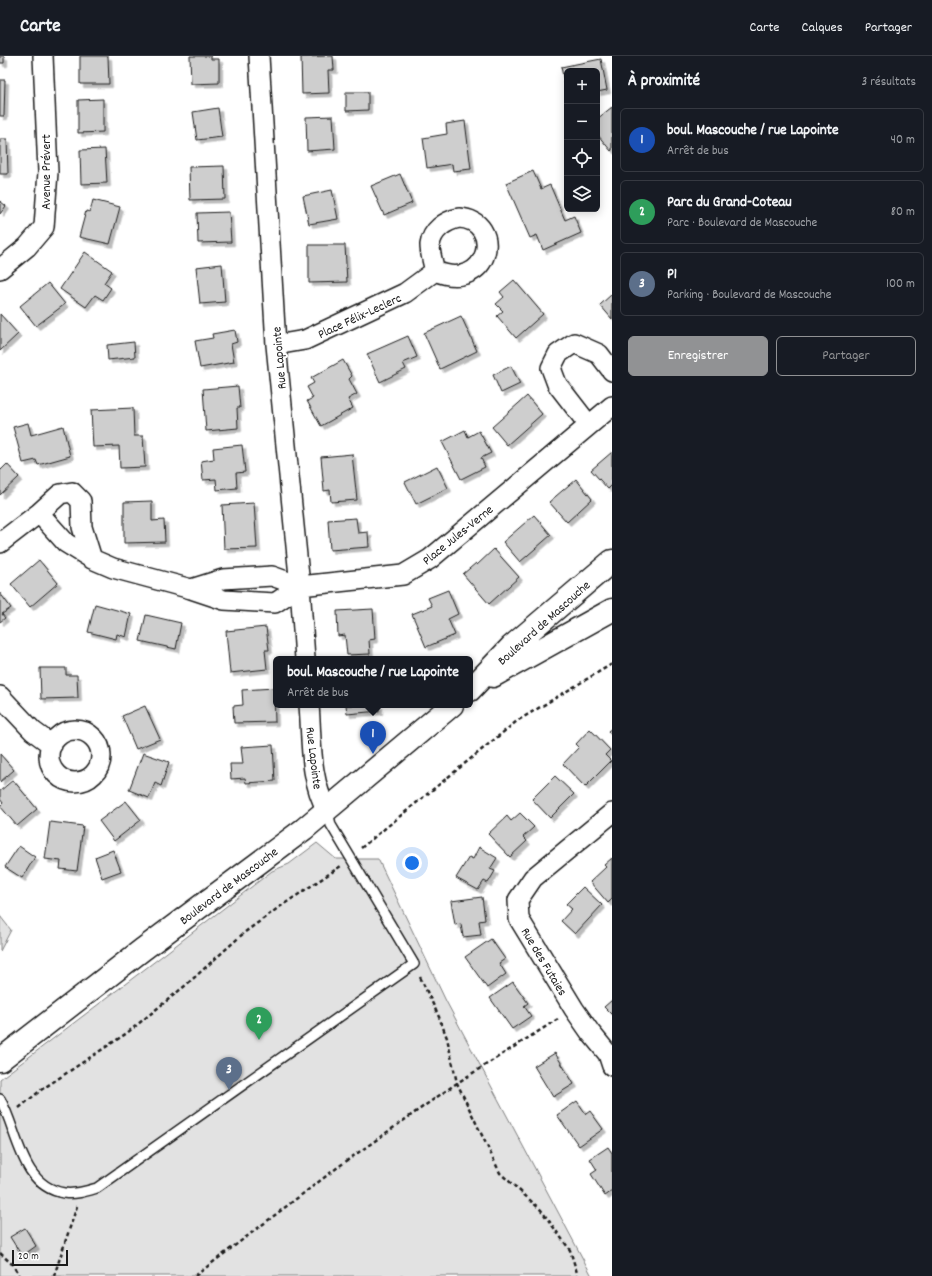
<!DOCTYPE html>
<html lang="fr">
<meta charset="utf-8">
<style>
:root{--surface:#171b24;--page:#20242c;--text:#f1f3f6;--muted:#9ea1a6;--line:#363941;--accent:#919294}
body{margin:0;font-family:Dekko,sans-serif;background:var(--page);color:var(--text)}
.controls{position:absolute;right:12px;top:12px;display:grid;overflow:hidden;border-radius:6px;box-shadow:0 2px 10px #0003}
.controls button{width:36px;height:36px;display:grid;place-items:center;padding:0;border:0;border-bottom:1px solid var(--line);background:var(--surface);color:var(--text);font:20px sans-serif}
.scale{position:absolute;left:12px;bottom:10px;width:56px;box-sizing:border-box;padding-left:4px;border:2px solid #1c1c1c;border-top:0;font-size:11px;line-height:14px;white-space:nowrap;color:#1c1c1c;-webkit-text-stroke:3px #fff;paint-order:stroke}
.you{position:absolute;left:412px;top:807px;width:14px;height:14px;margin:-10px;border:3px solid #fff;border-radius:50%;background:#1a73e8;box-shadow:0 0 0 6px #1a73e833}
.badge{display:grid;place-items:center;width:26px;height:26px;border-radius:50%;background:var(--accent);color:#fff;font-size:13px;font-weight:700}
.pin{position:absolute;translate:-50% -33px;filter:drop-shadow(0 1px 2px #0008)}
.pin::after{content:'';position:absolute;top:21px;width:14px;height:12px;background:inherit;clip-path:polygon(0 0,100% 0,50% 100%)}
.popup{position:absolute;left:273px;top:600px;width:200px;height:52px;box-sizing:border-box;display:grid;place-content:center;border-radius:6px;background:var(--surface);filter:drop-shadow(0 1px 3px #0005);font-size:13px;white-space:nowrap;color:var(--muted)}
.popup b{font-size:15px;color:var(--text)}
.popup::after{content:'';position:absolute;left:50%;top:100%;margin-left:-8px;border:8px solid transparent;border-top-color:var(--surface)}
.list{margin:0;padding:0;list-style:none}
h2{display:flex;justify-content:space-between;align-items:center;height:52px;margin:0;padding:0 16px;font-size:17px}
h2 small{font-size:13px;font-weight:400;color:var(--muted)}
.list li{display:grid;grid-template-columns:26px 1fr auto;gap:12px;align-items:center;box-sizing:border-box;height:64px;margin:0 8px 8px;padding:0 8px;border:1px solid var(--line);border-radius:6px}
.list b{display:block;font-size:15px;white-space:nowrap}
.list p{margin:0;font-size:13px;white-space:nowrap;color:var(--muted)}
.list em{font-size:13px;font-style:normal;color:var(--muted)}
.actions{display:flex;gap:8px;padding:12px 16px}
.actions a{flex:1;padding:9px 0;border:1px solid var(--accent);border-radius:6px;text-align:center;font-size:14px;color:var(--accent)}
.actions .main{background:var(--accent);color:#fff}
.icon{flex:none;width:22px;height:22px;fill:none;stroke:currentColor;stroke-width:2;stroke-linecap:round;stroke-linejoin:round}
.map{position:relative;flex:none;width:612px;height:1220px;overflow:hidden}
header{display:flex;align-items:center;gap:24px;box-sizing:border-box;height:56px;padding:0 20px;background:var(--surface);border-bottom:1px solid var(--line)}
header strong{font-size:19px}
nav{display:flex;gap:22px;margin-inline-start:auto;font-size:14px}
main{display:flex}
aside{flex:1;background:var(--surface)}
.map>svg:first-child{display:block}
</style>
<header>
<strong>Carte</strong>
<nav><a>Carte</a><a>Calques</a><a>Partager</a></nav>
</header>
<main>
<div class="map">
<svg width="612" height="1220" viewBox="0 0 612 1220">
<defs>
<filter id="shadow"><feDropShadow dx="3.5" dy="3.5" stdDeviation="0" flood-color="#0004"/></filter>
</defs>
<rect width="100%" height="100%" fill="#fff"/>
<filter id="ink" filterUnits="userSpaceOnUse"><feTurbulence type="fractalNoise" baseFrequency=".025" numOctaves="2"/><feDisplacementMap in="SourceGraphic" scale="8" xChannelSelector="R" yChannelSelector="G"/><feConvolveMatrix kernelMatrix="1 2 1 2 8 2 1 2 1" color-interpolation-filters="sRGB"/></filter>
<g filter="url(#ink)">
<path fill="#e2e2e2" stroke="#7f7f7f" d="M317,787L336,803H378L446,945L592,1220H0V1023L162,900L272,815L289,808Z
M0,860L11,874L0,895Z"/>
<path fill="#cecece" stroke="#1c1c1c" filter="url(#shadow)" d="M0,0H4V7H0Z
M80,0H108L109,28H80Z
M190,0H211V3H219V27L191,28Z
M333,0L334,14H328L329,37L302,38L301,1Z
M601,3L607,34L597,36V15H567V39L561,11Z
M0,24H5L4,60H0Z
M346,36H368V54L346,55Z
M103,43V76L78,77V44Z
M612,51V94L611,95L597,78V63Z
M218,52L222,81L197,84L193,56Z
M333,60L335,93L307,95L306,61Z
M465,65L471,113L453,115L452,108L427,112L423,82L447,78L446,68Z
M0,83H7L8,118H0Z
M105,93L107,127L81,128L80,94Z
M224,110L225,143L190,144L189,111Z
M533,115L541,133L550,129L565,164L574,160L581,177L543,194L537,179L530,182L506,127Z
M400,118L412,147L384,159L371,130Z
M332,134L338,163L309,168L303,140Z
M93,144L120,151L110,188L79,181L86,155L90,156Z
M0,145L6,150L0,158Z
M229,156L231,186L198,187L197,157Z
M309,189H345L347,226L309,227Z
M85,196L112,215L104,227L111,232L103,244L95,239L86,251L60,233Z
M222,208L225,246L200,248L196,211Z
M514,224L543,258L516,282L497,260L503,255L496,248L504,241L500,236Z
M48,227L65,248L36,270L20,250Z
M612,238V263L600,249Z
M0,258L18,278L0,295Z
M461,260L477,295L440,313L424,277Z
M235,274L237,286L231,288L234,306L200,312L195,285L213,282L212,278Z
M408,280L417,301L403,307L406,313L380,326L367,298Z
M134,286L135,301L108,304L107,289Z
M343,304L352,320L349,323L357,338L348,343L353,352L321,370L307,345L313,342L307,331L314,327L311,322Z
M511,310L520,328L501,337L493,319Z
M238,330L240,352H237L238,372L206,375L203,333Z
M527,340L542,358L507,389L492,371Z
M133,352L134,380H143L145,411L120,412L119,390L93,391L91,354Z
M28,367L31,379L63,370L70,400L38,409L36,404L23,407L13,371Z
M465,374L468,381L479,375L491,397L481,402L485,411L461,423L442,386Z
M242,389L245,416L236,417L237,432L217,434L216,423L203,424L201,405L214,403L213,392Z
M612,396V429L608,433L591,414Z
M352,398L357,444L331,446L330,434L324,435L321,401Z
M7,408L19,421L0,439V413L1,414Z
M437,410L448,432L416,448L405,426Z
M576,423L592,443L567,466L549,446Z
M152,445V465L164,464L165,486L124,487V446Z
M254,447L257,492L224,493L222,449Z
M534,459L551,479L520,506L503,486Z
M356,462L358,477L368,476L369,491L330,494L328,464Z
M494,493L519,521L489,548L463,518L476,507L477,509Z
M39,504L58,527L30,551L11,528Z
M448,534L458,558L448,563L455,579L426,591L412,558L432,550L428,542Z
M0,537L11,552L2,558L5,562L0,566Z
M95,548L131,558L126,581L117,578L116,583L88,576Z
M373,553L375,583L369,584L370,598L347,599L345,579L338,580L337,555Z
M146,559L181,567L176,593L140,585Z
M266,571L269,594H265L267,613L230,617L226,575Z
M40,612H66V619H77L78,642L41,643Z
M274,632L275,666L234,667L233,650L243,649L242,634Z
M346,649H379V655L347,658Z
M145,650L160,683L136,693L122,660Z
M612,672V680L608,675Z
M590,673L610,694L605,699L611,705L585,731L563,708L579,691L576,688Z
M273,689L275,725L246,727L245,722L231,723L230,708H243L241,691Z
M143,697L169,706L161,730L155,727L149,742L129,734Z
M0,698L14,714L0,726Z
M555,720L574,738L550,762L532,743Z
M13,724L37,753L17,770L0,750L3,747L0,743V735Z
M126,745L141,764L114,785L99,765Z
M520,757L534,771L523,781L527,785L510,801L488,778L507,760L511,765Z
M50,766L83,770L77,815L60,813L61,805L45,803Z
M19,790L35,801L22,822L5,811Z
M479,791L497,802L490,813L495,815L488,827L484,825L478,834L456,822L469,801L473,803Z
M113,794L121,815L102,822L95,801Z
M612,802V843L608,847L590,826L606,811L604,809Z
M583,831L602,849L575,878L561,865L572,853L566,848Z
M482,841L485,864L479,865L481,879L463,881L461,868L455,869L451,845Z
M491,883L505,903L499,907L506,918L487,932L465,901Z
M513,926L528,947L524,950L531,960L512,973L490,942Z
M612,944V959L604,951Z
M555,997L574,1028L553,1041L534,1010Z
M577,1045L586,1058L590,1055L603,1073L579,1090L557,1059Z
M608,1091L612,1097V1135L605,1140L591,1118L597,1114L590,1103Z
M25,1172L36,1190L22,1200L10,1181Z"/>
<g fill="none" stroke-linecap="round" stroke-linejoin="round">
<defs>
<path id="service" d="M0,1043C18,1074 20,1130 64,1137C75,1139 87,1135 97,1132L414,908L331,769L328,755"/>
<path id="minor" d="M259,0L276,289L300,530L305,603
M459,162C504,164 491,238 435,215C433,207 430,198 430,189C432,174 445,165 459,162Z
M0,213L27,191L44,171L48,116L43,0
M276,289L305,284L405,237L435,215
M588,368L557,328L551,312L558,298L574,287L599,298L612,315
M39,457L66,487L92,503L113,512L191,533L224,544L275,547L300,530L403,519L430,503L612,350
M0,487L39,457L60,438L72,436L81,445L82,471L92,503
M191,533L223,523L272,520L300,530
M0,640L33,675L52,689
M309,649C312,683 309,723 327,754
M49 700a26 26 0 1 1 52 0a26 26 0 1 1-52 0Z
M612,757L533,822L518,844L519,863L574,953L590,976L608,998L612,1010"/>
<path id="tertiary" d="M493,620L612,554
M470,634L511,591L612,505
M0,1004L142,894L304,773L452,649"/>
</defs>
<use href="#service" stroke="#1c1c1c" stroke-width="12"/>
<use href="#minor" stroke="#1c1c1c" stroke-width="22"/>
<use href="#tertiary" stroke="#1c1c1c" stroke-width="25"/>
<path stroke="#1c1c1c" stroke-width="2.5" stroke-dasharray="4 3" stroke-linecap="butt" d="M361,792L517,665L612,608
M420,921L439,961L447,982L457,1027L500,1117L541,1154L570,1194L578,1220
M19,1052L41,1034L127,977L186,929L245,876L278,852L341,810
M0,1197L13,1209L19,1220
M54,1220L77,1150
M195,1220L338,1111L400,1067L457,1027L558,963"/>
<use href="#service" stroke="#fff" stroke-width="9"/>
<use href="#minor" stroke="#fff" stroke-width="19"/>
<use href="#tertiary" stroke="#fff" stroke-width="22"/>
</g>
</g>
<g text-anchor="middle" stroke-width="4" stroke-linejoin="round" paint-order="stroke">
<g font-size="13" fill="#1c1c1c" stroke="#fff">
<text transform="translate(45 116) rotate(-90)" y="5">Avenue Prévert</text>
<text transform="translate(359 259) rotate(-25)" y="5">Place Félix-Leclerc</text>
<text transform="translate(278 302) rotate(-95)" y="5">Rue Lapointe</text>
<text transform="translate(457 478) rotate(-39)" y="5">Place Jules-Verne</text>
<text transform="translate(543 566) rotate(-42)" y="5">Boulevard de Mascouche</text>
<text transform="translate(315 702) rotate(83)" y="5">Rue Lapointe</text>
<text transform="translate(228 829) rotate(-37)" y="5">Boulevard de Mascouche</text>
<text transform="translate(545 905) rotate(59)" y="5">Rue des Futaies</text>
</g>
</g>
</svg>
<div class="controls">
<button>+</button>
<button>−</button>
<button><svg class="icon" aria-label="locate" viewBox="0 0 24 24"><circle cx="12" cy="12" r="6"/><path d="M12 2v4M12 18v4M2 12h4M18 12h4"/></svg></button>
<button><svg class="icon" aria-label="layers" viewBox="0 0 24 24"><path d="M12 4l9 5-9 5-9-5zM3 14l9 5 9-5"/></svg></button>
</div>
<div class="scale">20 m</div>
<div class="you"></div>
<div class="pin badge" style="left:373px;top:698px;background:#1a4fb4">1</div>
<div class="popup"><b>boul. Mascouche / rue Lapointe</b>Arrêt de bus</div>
<div class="pin badge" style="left:259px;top:984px;background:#2e9e5b">2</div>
<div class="pin badge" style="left:229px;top:1034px;background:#5c6f8a">3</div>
</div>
<aside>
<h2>À proximité<small>3 résultats</small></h2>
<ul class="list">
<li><span class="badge" style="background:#1a4fb4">1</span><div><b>boul. Mascouche / rue Lapointe</b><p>Arrêt de bus</p></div><em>40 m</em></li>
<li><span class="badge" style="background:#2e9e5b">2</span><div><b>Parc du Grand-Coteau</b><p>Parc · Boulevard de Mascouche</p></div><em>80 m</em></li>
<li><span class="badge" style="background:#5c6f8a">3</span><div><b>P1</b><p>Parking · Boulevard de Mascouche</p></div><em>100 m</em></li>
</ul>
<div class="actions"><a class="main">Enregistrer</a><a>Partager</a></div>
</aside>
</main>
